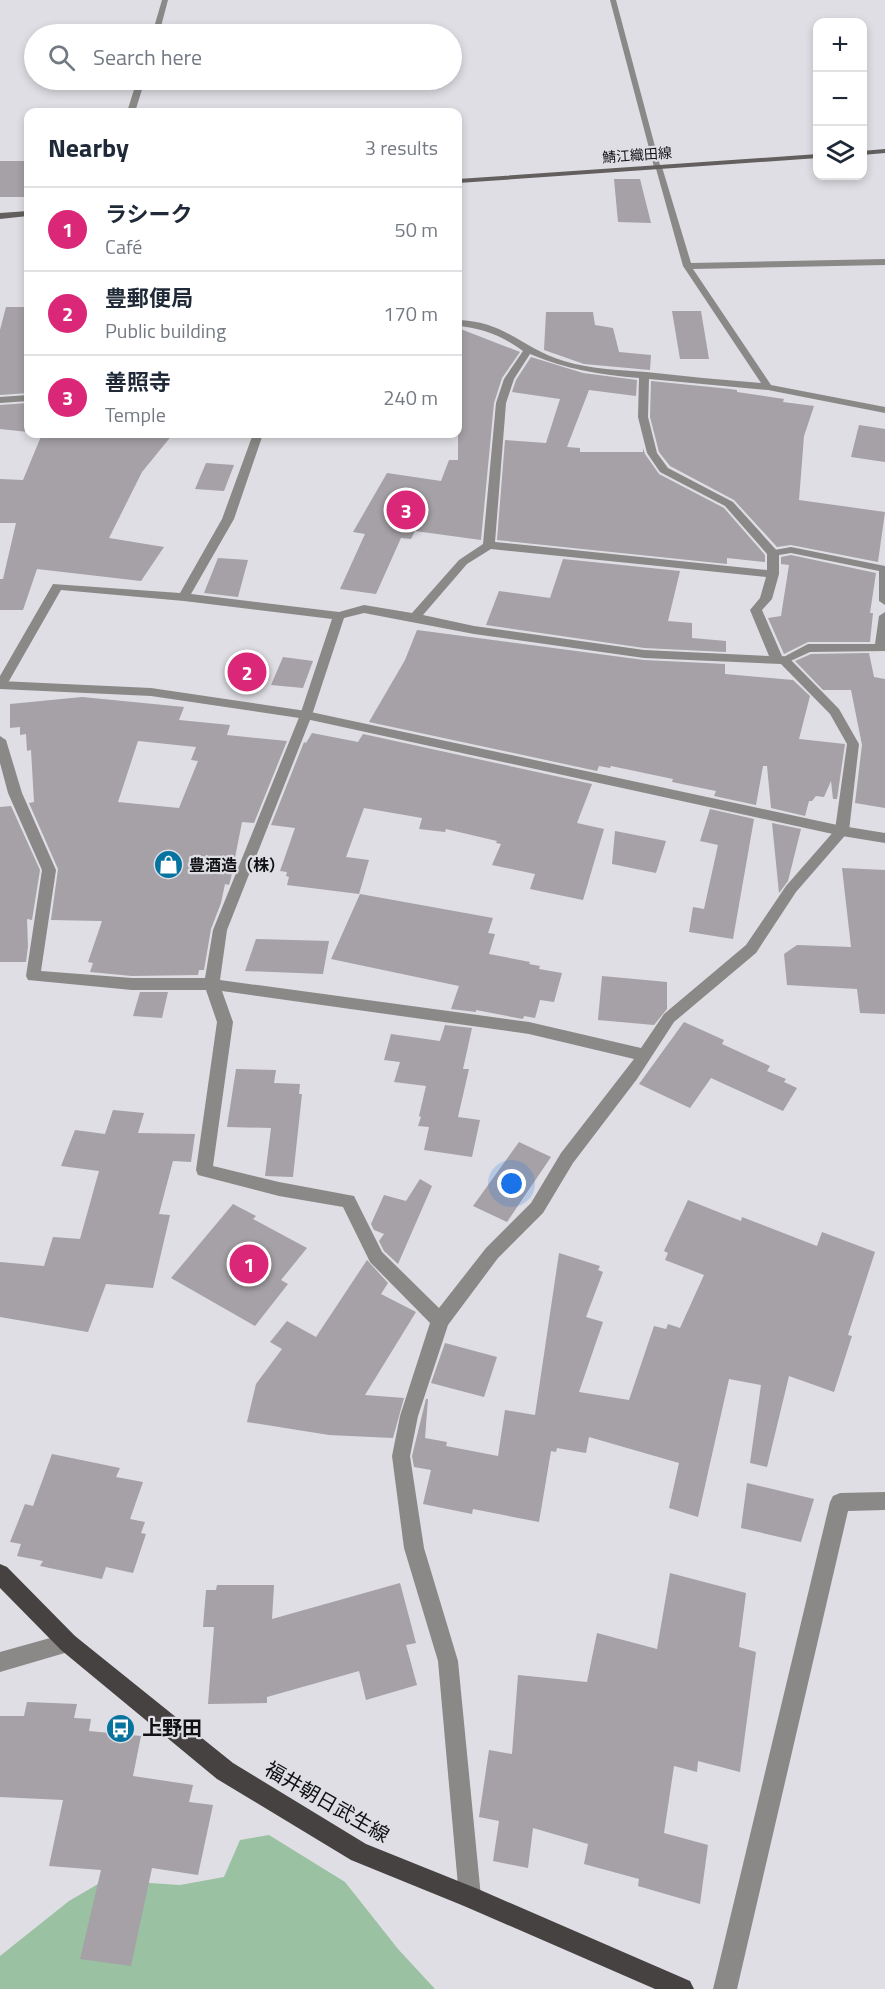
<!DOCTYPE html>
<meta charset="utf-8">
<style>
:root{--surface:#fff;--page:#f6f6f7;--text:#1f2937;--muted:#747a83;--line:#e0e1e3;--accent:#db2777}
body{margin:0;font-family:"Titillium Web","Noto Sans JP",sans-serif;background:var(--page);color:var(--text)}
.controls{position:absolute;right:18px;top:18px;display:grid;overflow:hidden;border-radius:12px;box-shadow:0 3px 9px #0003}
.controls button{width:54px;height:54px;display:grid;place-items:center;padding:0;border:0;border-bottom:2px solid var(--line);background:var(--surface);color:var(--text);font:30px sans-serif}
.you{position:absolute;left:512px;top:1184px;width:21px;height:21px;margin:-15px;border:4px solid #fff;border-radius:50%;background:#1a73e8;box-shadow:0 0 0 9px #1a73e833}
.badge{display:grid;place-items:center;width:39px;height:39px;border-radius:50%;background:var(--accent);color:#fff;font-size:20px;font-weight:700}
.pin{position:absolute;translate:-50% -50%;border:3px solid #fff;box-shadow:0 2px 6px #0006}
.list{margin:0;padding:0;list-style:none}
h2{display:flex;justify-content:space-between;align-items:center;height:78px;margin:0;padding:0 24px;font-size:26px}
h2 small{font-size:20px;font-weight:400;color:var(--muted)}
.list li{display:grid;grid-template-columns:39px 1fr auto;gap:18px;align-items:center;box-sizing:border-box;height:84px;padding:0 24px;border-top:2px solid var(--line)}
.list b{display:block;font-size:22px;white-space:nowrap}
.list p{margin:0;font-size:20px;white-space:nowrap;color:var(--muted)}
.list em{font-size:20px;font-style:normal;color:var(--muted)}
.icon{flex:none;width:33px;height:33px;fill:none;stroke:currentColor;stroke-width:2;stroke-linecap:round;stroke-linejoin:round}
.map{position:relative;flex:none;width:885px;height:1989px;overflow:hidden}
.search{position:absolute;background:var(--surface);box-shadow:0 3px 9px #0003;left:24px;top:24px;width:438px;height:66px;display:flex;align-items:center;gap:15px;box-sizing:border-box;padding:0 21px;border-radius:33px;color:var(--muted);font-size:22px}
.panel{position:absolute;background:var(--surface);box-shadow:0 3px 9px #0003;left:24px;top:108px;width:438px;height:330px;border-radius:12px}
.map>svg:first-child{display:block}
</style>
<div class="map">
<svg width="885" height="1989" viewBox="0 0 885 1989">
<rect width="100%" height="100%" fill="#dedee4"/>
<path fill="#9ac2a2" d="M269,1835L345,1882L398,1949L435,1989H0V1956L69,1901L105,1880L180,1885L224,1877L240,1840Z"/>
<path fill="#a5a1a6" fill-rule="evenodd" d="M0,161H28V197H0Z
M614,179H640L651,223L618,222Z
M6,307H28V393L0,395V330Z
M672,311H701L709,359H680Z
M546,312H593L595,325L613,328L619,352L651,355L650,370L584,364L544,350Z
M458,328L520,352L502,378L494,403L481,540L415,531L411,539L401,538L376,594L340,589L365,534L353,532L387,473L441,481L449,460H458V410L462,378L458,377Z
M531,357L583,373L637,380L636,396L589,390L567,447L580,448V452H643V448L645,454L659,474L724,508L765,555V562L727,558V564L497,540L505,440L546,443L560,399L512,392L516,380Z
M651,381L730,389L737,390V392L784,399L783,402L814,406L804,436L799,500L885,512L878,562L791,545L777,547L734,500L670,466L659,452L650,417Z
M28,403V432L0,429V405Z
M859,425L885,429V462L851,457Z
M42,434H173L142,472L109,538L164,547L141,581L37,569L23,610H0V579H3L16,523H0V479L23,480Z
M206,463L234,465L224,491L195,489Z
M791,555L876,573L870,613H873L870,642H808L784,654L768,618L781,616L789,565L781,564V557Z
M218,558L248,560L238,597L204,593Z
M563,559L680,571L668,621L692,623V638L726,641V652L644,648L486,625L499,591L550,598Z
M417,630L644,660L725,664V674L793,680L810,696L799,739L845,744L837,799H833L831,781L824,797L816,796L812,801H809L805,816L771,808L767,766H763L756,805L714,796L716,791L672,782L673,779L611,766L610,768L599,766L597,771L369,722L405,660Z
M869,653L874,677L885,679V808L855,803L862,745L851,690H823L795,661L811,654Z
M283,657L313,661L303,688L271,685Z
M82,697L184,707L179,720L230,725L227,735L287,741L254,823L242,822L231,878L229,885L225,884L221,903L211,929L204,970H199L198,975L132,976L90,972L93,963L88,962L102,921L51,920L58,869L29,803L34,802L31,750L27,751L26,734L20,735V727L10,728V704ZM138,741L196,747L191,760L198,761L179,808L118,802Z
M312,733L358,742L363,734L592,784L577,823L604,829L583,900L530,889L535,874L492,865L501,844L496,843L497,841L446,829L445,832L419,829L422,818L364,808L346,857L369,860L359,894L287,885L289,877L286,876L287,872L280,871L295,828L271,825L304,742L306,743Z
M11,806L40,870L32,920L27,919L28,946L26,962H0V807Z
M710,809L754,819L733,939L689,932L693,907L704,909L718,845L700,841Z
M772,823L801,829L788,881L779,893Z
M615,831L666,841L656,873L612,864Z
M842,868L885,870V1014L860,1013L857,989L787,985L784,954L797,945L851,947Z
M360,894L493,918L488,933L495,934L489,954L530,962L529,964L540,966L539,969L562,973L554,1002L540,1000L535,1018L524,1016L523,1019L476,1010V1012L451,1009L459,986L331,959Z
M256,939L329,941L323,974L245,971Z
M602,976L667,982V1009L654,1025L598,1020Z
M140,992H168L162,1018L133,1016Z
M684,1022L724,1040L722,1044L770,1066L767,1071L786,1079L784,1082L797,1088L783,1111L711,1078L690,1108L639,1084Z
M445,1025L472,1028L463,1069H469L458,1117L480,1120L472,1157L424,1150L429,1127L418,1126L421,1117L419,1116L426,1086L394,1082L400,1062L384,1060L391,1034L440,1041Z
M236,1069L276,1070L274,1083L300,1084L299,1094H302L293,1177L265,1176L271,1128L227,1127Z
M113,1110L144,1113L138,1133L195,1134L191,1162L173,1161L159,1214L170,1215L153,1288L106,1284L88,1332L0,1317V1262L44,1266L53,1237L80,1239L99,1171L61,1166L75,1130L105,1134Z
M519,1142L551,1157L507,1222L473,1206Z
M420,1179L432,1186L398,1264L384,1251L379,1241L384,1234L374,1230L371,1224L384,1195L406,1201Z
M688,1200L741,1221L742,1217L817,1246L822,1232L875,1252L848,1335L852,1336L834,1392L789,1376L767,1467L750,1463L761,1385L729,1379L698,1517L669,1508L679,1463L589,1437L586,1453L557,1448L556,1452L551,1451L539,1522L473,1509L472,1514L423,1504L431,1470L414,1467L412,1456L426,1399H428L425,1438L447,1442L446,1446L498,1456L505,1410L535,1415L559,1253L600,1266L598,1270L603,1272L586,1317L603,1322L579,1392L629,1400L654,1326L666,1329L668,1324L680,1328L704,1275L665,1260L668,1253L664,1251Z
M233,1204L256,1216L253,1219L307,1248L281,1280L288,1284L255,1326L171,1278Z
M367,1260L388,1283L381,1294L416,1312L365,1395L404,1398L393,1438L329,1435L247,1422L256,1384L282,1349L270,1342L287,1321L316,1337Z
M445,1343L497,1357L484,1397L431,1383Z
M52,1454L120,1468L116,1477L143,1482L130,1519L145,1522L141,1533L146,1534L133,1573L106,1567L102,1579L40,1566L43,1561L17,1556L21,1544L10,1542L25,1504L33,1506Z
M747,1483L814,1499L801,1542L741,1528Z
M670,1573L746,1593L739,1647L756,1652L740,1772L698,1761L697,1772L674,1766L664,1833L708,1845L700,1904L638,1886L639,1879L584,1864L588,1844L533,1828L528,1868L493,1861L499,1821L479,1817L489,1750L512,1754L518,1675L587,1682L597,1633L657,1649Z
M400,1583L416,1643L406,1645L417,1685L366,1700L359,1671L267,1697V1703L208,1704L214,1627H203L206,1590H216L217,1585H274L272,1619Z
M27,1702L77,1704L74,1718L91,1719L89,1731L141,1736L133,1776L193,1785L189,1802L213,1805L198,1875L152,1868L131,1966L80,1959L101,1870L49,1866L63,1800L0,1797V1716H24Z"/>
<g fill="none" stroke-linecap="round" stroke-linejoin="round">
<path fill="#8b8888" fill-rule="evenodd" d="M791,547L885,566V605L879,601V571L791,553L773,556L767,553L769,551Z
M885,612V651L810,652L784,664L778,660L808,644H875L879,616Z"/>
<path fill="#8b8888" fill-rule="evenodd" d="M162,0H168L159,34H152Z
M137,80H145L135,112H127Z
M655,165L662,167L691,263L885,259V265L693,269L771,385L885,407V413L768,390L649,379L648,417L657,453L668,468L733,502L779,553V574L772,599L762,610L782,656L788,657L839,709L859,744L849,831L796,892L756,953L674,1022L637,1079L573,1163L543,1213L498,1258L448,1325L418,1416L410,1456L424,1548L458,1661L481,1897L478,1905L470,1908L462,1905L459,1897L438,1661L404,1548L392,1456L400,1416L430,1323L370,1262L343,1207L279,1196L198,1175L196,1170L217,1022L206,990H132L28,980L26,976L42,870L8,793L0,763V736L6,740L22,793L56,870L41,971L132,978H205L213,930L300,715L332,619L184,601L61,590L5,688L0,689V676L53,584L180,593L222,519L253,434H263L234,519L191,594L339,612L364,605L412,613L459,560L483,544L496,403L504,379L523,351C502,336 483,328 458,326V320C505,321 523,349 564,361C590,369 618,370 646,372C684,376 722,380 761,383L683,266ZM530,354C566,369 600,375 639,378L638,417L647,453L660,472L725,506L767,554V570L495,542L506,403L514,379ZM491,549L766,577L760,598L750,610L769,656L644,650L474,626L423,615L467,564ZM364,613L474,634L644,658L781,664L830,714L847,744L835,830L786,886L746,945L664,1014L641,1048L529,1022L220,980L227,930L312,715L344,618ZM222,991L529,1034L634,1059L561,1153L531,1203L486,1248L439,1308L382,1252L354,1196L279,1182L213,1166L233,1022Z
M28,395V401L0,403V397Z
M885,1492V1510L848,1511L737,1989H713L830,1502L833,1496L840,1493Z
M68,1633L75,1636L78,1643L75,1650L0,1672V1652Z"/>
<path fill="#8b8888" fill-rule="evenodd" d="M610,0H616L661,169L654,167Z
M0,681L151,688L306,711L842,826L885,833V843L842,836L306,719L151,696L0,689Z"/>
<path fill="#635f5f" fill-rule="evenodd" d="M885,149V153L862,155V151Z
M818,154V158L458,183V179Z
M28,211V216L0,219V213Z"/>
<path fill="#474242" fill-rule="evenodd" d="M0,1564L7,1567L75,1636L233,1763L366,1844L478,1889L690,1981L694,1989H655L464,1906L351,1860L217,1779L61,1650L0,1588Z"/>
</g>
<defs>
<symbol id="shop-disc" viewBox="-11 -11 22 22"><circle r="9.5" fill="#06749f" stroke="#dedee4"/><path d="M-5-2.5h2.3a2.7 3.5 0 0 1 5.4 0H5L5.5 6h-11ZM-1.5-2.5h3a1.5 2.3 0 0 0-3 0Z" fill="#fff"/></symbol>
<symbol id="bus-disc" viewBox="-11 -11 22 22"><circle r="9.5" fill="#06749f" stroke="#dedee4"/><path d="M-5-6H5V4H4V6H2V4H-2V6H-4V4H-5ZM-3.5-4V0h7V-4ZM-3.5 1.2v1.5H-2V1.2ZM2 1.2v1.5H3.5V1.2Z" fill="#fff"/></symbol>
</defs>
<g fill-rule="evenodd">
<use href="#shop-disc" x="152" y="848" width="33" height="33"/>
<use href="#bus-disc" x="104" y="1712" width="33" height="33"/>
</g>
<g text-anchor="middle" stroke-width="4.5" stroke-linejoin="round" paint-order="stroke">
<g font-size="14" fill="#101113" stroke="#dedee4">
<text transform="translate(637 155) rotate(-4)" y="5">鯖江織田線</text>
</g>
<g font-size="16" font-weight="bold" fill="#101113" stroke="#dedee4" text-anchor="start">
<text x="189" y="871">豊酒造（株）</text>
</g>
<g font-size="20" font-weight="bold" fill="#101113" stroke="#dedee4" text-anchor="start">
<text x="142" y="1735">上野田</text>
</g>
<g font-size="20" fill="#101113" stroke="#dedee4">
<text transform="translate(327 1802) rotate(30)" y="7">福井朝日武生線</text>
</g>
</g>
</svg>
<div class="controls">
<button>+</button>
<button>−</button>
<button><svg class="icon" aria-label="layers" viewBox="0 0 24 24"><path d="M12 4l9 5-9 5-9-5zM3 14l9 5 9-5"/></svg></button>
</div>
<div class="you"></div>
<div class="pin badge" style="left:249px;top:1264px">1</div>
<div class="pin badge" style="left:247px;top:672px">2</div>
<div class="pin badge" style="left:406px;top:510px">3</div>
<div class="search"><svg class="icon" aria-label="search" viewBox="0 0 24 24"><circle cx="10" cy="10" r="6"/><path d="M15 15l6 6"/></svg>Search here</div>
<section class="panel">
<h2>Nearby<small>3 results</small></h2>
<ul class="list">
<li><span class="badge">1</span><div><b>ラシーク</b><p>Café</p></div><em>50 m</em></li>
<li><span class="badge">2</span><div><b>豊郵便局</b><p>Public building</p></div><em>170 m</em></li>
<li><span class="badge">3</span><div><b>善照寺</b><p>Temple</p></div><em>240 m</em></li>
</ul>
</section>
</div>
